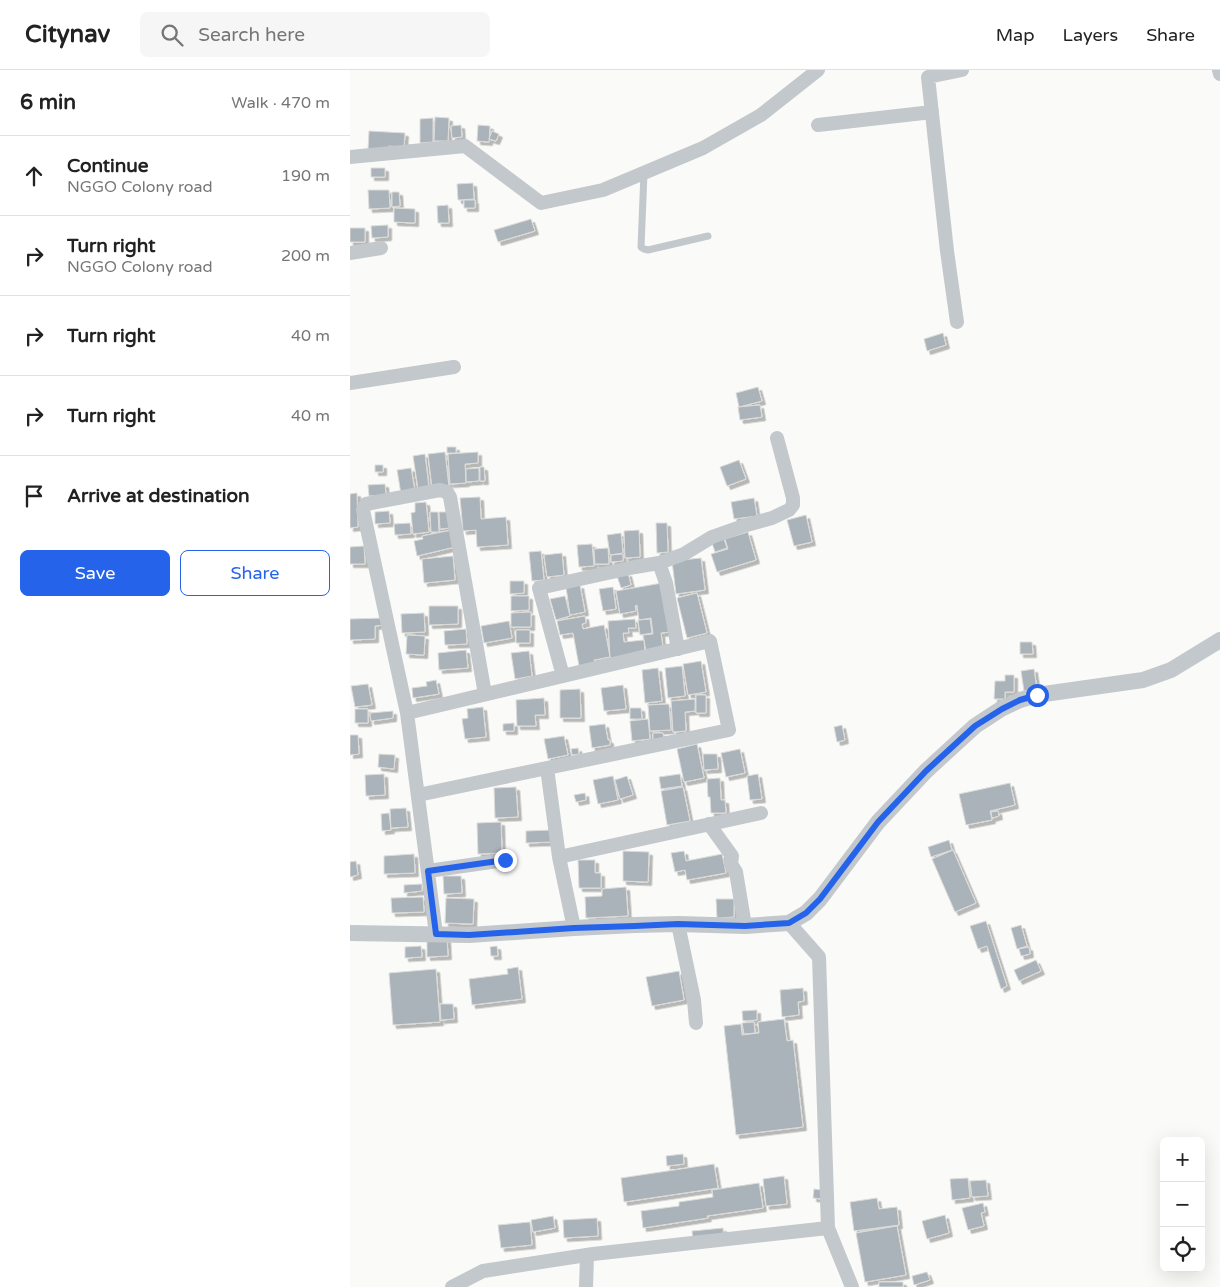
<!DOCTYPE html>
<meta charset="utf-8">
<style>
:root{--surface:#fff;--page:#f6f6f6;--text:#222;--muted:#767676;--line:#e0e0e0;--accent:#2563eb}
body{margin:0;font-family:"Varela Round",sans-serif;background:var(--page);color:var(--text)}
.controls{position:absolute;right:15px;bottom:15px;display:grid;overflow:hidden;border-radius:8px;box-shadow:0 5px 20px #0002}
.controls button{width:45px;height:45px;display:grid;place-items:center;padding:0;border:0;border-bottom:1px solid var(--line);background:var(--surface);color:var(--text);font:25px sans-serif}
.stop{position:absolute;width:15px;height:15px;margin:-11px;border:4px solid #2563eb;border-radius:50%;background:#fff}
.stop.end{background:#2563eb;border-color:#fff;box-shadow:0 1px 5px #0008}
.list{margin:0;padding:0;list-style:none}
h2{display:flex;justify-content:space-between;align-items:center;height:65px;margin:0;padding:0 20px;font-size:21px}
h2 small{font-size:16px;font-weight:400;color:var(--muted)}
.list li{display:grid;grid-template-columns:32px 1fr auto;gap:15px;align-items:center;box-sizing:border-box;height:80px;padding:0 20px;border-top:1px solid var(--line)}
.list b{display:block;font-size:19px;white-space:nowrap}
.list p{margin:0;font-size:16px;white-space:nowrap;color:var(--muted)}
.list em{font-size:16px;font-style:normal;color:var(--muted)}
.actions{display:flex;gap:10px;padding:15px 20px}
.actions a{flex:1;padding:11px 0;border:1px solid var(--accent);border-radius:8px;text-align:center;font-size:18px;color:var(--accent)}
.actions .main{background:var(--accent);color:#fff}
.icon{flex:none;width:28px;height:28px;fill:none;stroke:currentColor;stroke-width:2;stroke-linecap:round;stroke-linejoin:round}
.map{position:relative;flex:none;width:870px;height:1217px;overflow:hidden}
header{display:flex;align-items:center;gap:30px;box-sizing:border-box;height:70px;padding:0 25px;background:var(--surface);border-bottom:1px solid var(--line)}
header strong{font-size:24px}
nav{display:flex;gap:28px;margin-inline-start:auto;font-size:18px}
.search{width:350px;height:45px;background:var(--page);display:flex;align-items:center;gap:12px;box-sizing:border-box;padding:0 18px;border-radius:8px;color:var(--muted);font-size:19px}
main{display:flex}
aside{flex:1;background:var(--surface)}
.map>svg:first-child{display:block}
</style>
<header>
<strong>Citynav</strong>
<div class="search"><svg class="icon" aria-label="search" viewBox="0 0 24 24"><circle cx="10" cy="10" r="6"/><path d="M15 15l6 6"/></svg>Search here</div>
<nav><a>Map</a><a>Layers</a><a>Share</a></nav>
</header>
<main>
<aside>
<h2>6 min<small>Walk · 470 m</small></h2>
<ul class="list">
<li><svg class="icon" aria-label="ahead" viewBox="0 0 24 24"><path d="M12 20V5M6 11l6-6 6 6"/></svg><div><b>Continue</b><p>NGGO Colony road</p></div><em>190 m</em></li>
<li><svg class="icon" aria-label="right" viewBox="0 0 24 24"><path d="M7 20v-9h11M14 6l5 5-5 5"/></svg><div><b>Turn right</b><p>NGGO Colony road</p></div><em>200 m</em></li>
<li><svg class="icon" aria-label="right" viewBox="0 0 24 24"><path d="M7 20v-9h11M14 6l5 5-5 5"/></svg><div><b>Turn right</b></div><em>40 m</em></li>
<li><svg class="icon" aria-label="right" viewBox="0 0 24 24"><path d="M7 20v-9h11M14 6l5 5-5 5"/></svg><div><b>Turn right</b></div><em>40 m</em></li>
<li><svg class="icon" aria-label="arrive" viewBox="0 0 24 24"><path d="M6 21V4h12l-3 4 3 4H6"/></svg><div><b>Arrive at destination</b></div></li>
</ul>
<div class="actions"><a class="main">Save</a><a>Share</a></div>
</aside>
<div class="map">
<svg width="870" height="1217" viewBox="0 0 870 1217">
<defs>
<filter id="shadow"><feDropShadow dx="3.5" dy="3.5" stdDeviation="0" flood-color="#0004"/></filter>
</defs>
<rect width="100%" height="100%" fill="#fafaf8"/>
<path fill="#aab3b9" stroke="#dcdcda" filter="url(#shadow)" d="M85,47L99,48L98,71H84Z
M83,48V72L70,73V49Z
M111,55L112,67L102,68L101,56Z
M128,55L140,56L139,72L127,71Z
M19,61L55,63L54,77L39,76V80L18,79Z
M142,61L149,64L146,71L139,69Z
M21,98H35V107H21Z
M123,113L124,129L108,130L107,114Z
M18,120H39L40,138L19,139Z
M42,122H49L50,136L42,137Z
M114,130H125V138H114Z
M98,135L99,153H88L87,136Z
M44,138L65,139V153L44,152Z
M181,149L185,161L148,172L144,160Z
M38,155V167L22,168L21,156Z
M0,158H15V172H0Z
M593,263L596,275L577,281L574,269Z
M408,317L412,331L389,337L386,323Z
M410,335L412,347L390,350L388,337Z
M97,377H106V383H97Z
M95,382L99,417L82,418L78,384Z
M128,382V393L115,394L116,413L100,414L98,384Z
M75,384L79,418L68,419L63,386Z
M389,390L396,409L377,416L370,397Z
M25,395H33V402H25Z
M130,397H134L135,411H130Z
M61,398L65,421L51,424L47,400Z
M129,398V411L116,412V399Z
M35,414L36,425L19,426L18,415Z
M7,423L8,457L0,458V424Z
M130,427L131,449L156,447L158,475L127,477L126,460L113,461L110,428Z
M404,428L407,446L384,449L381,432Z
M76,432L79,462L63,464L61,443L65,442V433Z
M39,441L40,453L25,454V442Z
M80,442H88L89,462H81Z
M89,442H99L100,458L90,459Z
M456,445L462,472L444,476L437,450Z
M60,453L61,464L45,465L44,454Z
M306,453H317L318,482L307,483Z
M102,460L105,477L67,486L64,471L73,469L72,466Z
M289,460L290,487L275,488L274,461Z
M398,462L406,490L367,502L361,484L378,479L375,469Z
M271,463L273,483L260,485L257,465Z
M374,469L377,478L365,482L362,473Z
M242,474L244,496L229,497L227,475Z
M14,476L15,494H0V477Z
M258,478L259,494H245L244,479Z
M191,481L194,510L182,511L179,482Z
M212,483L214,505L197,507L194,485Z
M273,484V491L261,492V485Z
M103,486L105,510L74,513L72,489Z
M351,488L355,520L326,524L322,491Z
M278,503L281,515L271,518L267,506Z
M160,511H174V523L160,524Z
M312,513L320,562L311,563L313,578L296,581L293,565L303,564L301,548L289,550L287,535L285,536L286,541L270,544L266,521Z
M230,515L235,542L220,545L216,517Z
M263,517L266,539L253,541L249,519Z
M347,523L357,563L337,568L327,528Z
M161,526H179V540L161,541Z
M215,526L220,546L206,550L200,529Z
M79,536H108V554L79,555Z
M181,542V557H161V543Z
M74,543L75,562L52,563L51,544Z
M235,546L236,553L232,554L233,559L254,555L260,587L244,590L245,593L229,596L223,563L210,565L207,551Z
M34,548V555L25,556V569L0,570V549Z
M285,549L286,558H278L279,563H273L274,572L294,570L295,585L260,588L258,551Z
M300,549L302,563L290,565L288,550Z
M159,551L162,568L134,573L131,556Z
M116,559L117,574L95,575L94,561Z
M166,560H180V573H166Z
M57,565L75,566L74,585L56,584Z
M670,572H682L683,584H670Z
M116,580L118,598L89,600L88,583Z
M179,581L182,606L165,609L161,583Z
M351,591L356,622L338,625L333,594Z
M332,596L335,626L318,628L315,598Z
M308,598L312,631L295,633L292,600Z
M684,599L687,620L674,621L671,601Z
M655,605H664V622H655V629H644L645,611H655Z
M86,610L89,624L63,628L62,618L77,616L76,612Z
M18,614L22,635L5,637L1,616Z
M273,615L276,639L254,641L251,618Z
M230,619L231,648H210V620Z
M346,625H356V643H346Z
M194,628L195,645H185L186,656H167L166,630Z
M345,629V641L335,642L336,661L323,662L321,631Z
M319,634L321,660L300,661L298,635Z
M133,637L136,667L115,669L112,649L118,648L117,639Z
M280,638H291L292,649H280Z
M5,639H18V653H5Z
M43,641V648L21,651L20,643Z
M298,649L300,669L282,671L280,651Z
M164,653V661H153V654Z
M255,654L258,670H260V675L242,678L239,656Z
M492,655L495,670L487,672L484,657Z
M303,663H313L314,669L303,670Z
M0,665H8L9,684L0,685Z
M214,666L218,685L198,689L194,669Z
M347,674L354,708L334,712L327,679Z
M228,678L229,684L222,685L221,679Z
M390,679L395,703L376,707L371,683Z
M29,684L45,685L44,699L28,697Z
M353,684H367L368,699L354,700Z
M34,704L35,725L16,726L15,705Z
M330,704L332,716L311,719L309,707Z
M408,704L412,729L400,730L397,706Z
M263,706L268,730L248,734L243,710Z
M277,706L283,725L270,729L265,710Z
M370,708L371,730H375L376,743H361L360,727H358L357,709Z
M660,713L665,735L640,741L642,750L616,755L609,724Z
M166,717L168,747L145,748L144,718Z
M333,717L340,751L317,755L311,721Z
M235,723L236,730L226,732L224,725Z
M56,738L58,757L41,758L40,739Z
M648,741L649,746L642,748L641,742Z
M39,743L41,760L32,761L31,744Z
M151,752L152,783L128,784L127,753Z
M202,760L203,772L176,773V761Z
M599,770L602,780L581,787L578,777Z
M603,780L626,833L605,842L582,789Z
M273,781L299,782L298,812L273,811Z
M334,781L336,791L372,784L376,803L337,810L335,800L325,802L321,783Z
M64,784L65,803L34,804V786Z
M228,790H245V803H251V818H229Z
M6,791L8,805L0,807V792Z
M93,806H111L112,823L94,824Z
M72,814V821L54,823V815Z
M276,817L278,846L236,848L235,827L252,826V819Z
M73,827L74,842L42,843L41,828Z
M96,828L124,829L123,854L95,853Z
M366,829H384V847L367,848Z
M636,851L657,916L651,919L637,876L628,879L620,856Z
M671,855L677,876L667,879L661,858Z
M97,869L98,886L77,887V870Z
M71,876L72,887L55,888V877Z
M147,876L148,886H141L140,877Z
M679,877L680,884L671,886L669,879Z
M686,890L691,901L669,911L664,900Z
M168,897L172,929L122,935L119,909L158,904L157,899Z
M86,899L90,952L43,955L39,903Z
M329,901L334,930L302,936L296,907Z
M453,918L454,931L448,932L449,945L432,947L430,920Z
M90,934H103L104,949L91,950Z
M407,940V950L393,951L392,941Z
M434,949L437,971L443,970L453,1057L386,1065L374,956L391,954L392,965L409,963L408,952Z
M404,952L405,963L394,964L392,953Z
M333,1084L334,1094L317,1096L316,1086Z
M364,1094L368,1118L274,1132L271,1108Z
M434,1106L437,1134L416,1136L413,1109Z
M618,1108L620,1128L602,1130L600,1109Z
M636,1110L638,1126L622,1127L620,1111Z
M409,1113L413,1138L357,1146L358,1148L293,1158L291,1141L329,1136V1132L363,1127L362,1120Z
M464,1119L473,1120V1129L463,1128Z
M527,1128L529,1139L547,1137L549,1155L504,1161L500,1132Z
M633,1133L635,1142L631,1143L634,1156L618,1160L612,1138Z
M595,1145L599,1163L577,1169L572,1151Z
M203,1146L205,1158L183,1162L181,1150Z
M247,1148L248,1166L214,1168L213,1150Z
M180,1152L182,1175L151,1178L148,1155Z
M547,1156L556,1205L515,1212L506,1163Z
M373,1158L374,1169L343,1171L342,1161Z
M577,1202L580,1210L564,1215L562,1206Z
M529,1212H553V1217H529Z"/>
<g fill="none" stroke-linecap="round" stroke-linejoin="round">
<path stroke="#c3c8cc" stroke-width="7" d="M294,103L291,177L294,179L298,180L358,166"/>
<path stroke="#c3c8cc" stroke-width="14" d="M869,0L870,4
M468,55L582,42
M0,87L115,76L191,133L253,120L353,78L411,45L468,0
M0,183L31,178
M607,252L597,181L578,7L612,0
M0,313L104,297
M309,493L316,513L328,579
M213,606L189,518L285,497L309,493L334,484L362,467L393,456L422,448L439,440L443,435V428L427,368
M57,643L13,440L16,434L90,420L97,422L100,427L135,624
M197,698L209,787
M68,725L379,660L360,571L57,643C67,716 76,790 86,864
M359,754L382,786L381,794L386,802L395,856
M78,801L155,790
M439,853L469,887L478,1158L502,1217
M328,854L344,930L346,953
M224,858L209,787L411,743
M102,1217L133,1201L243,1184L478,1158
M236,1217L237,1186"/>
<path stroke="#c3c8cc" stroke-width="16" d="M0,863L119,865L224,858L285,855L328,854L395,856L439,853L456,843L470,829L528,752L576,701L625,656L651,639L670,630L687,625L793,610L821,600L870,570"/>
</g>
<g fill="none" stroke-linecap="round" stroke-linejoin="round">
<path stroke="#2563eb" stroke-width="6" d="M155,790L78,801L86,864L119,865L224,858L285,856L328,854L395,856L439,853L456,843L470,829L528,752L576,701L625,656L652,639L670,630L687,625"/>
</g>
</svg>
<div class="controls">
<button>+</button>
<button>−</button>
<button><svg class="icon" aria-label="locate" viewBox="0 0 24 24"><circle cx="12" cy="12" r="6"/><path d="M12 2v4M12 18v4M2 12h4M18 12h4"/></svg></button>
</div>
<div class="stop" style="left:687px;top:625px"></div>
<div class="stop end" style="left:155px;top:790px"></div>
</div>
</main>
